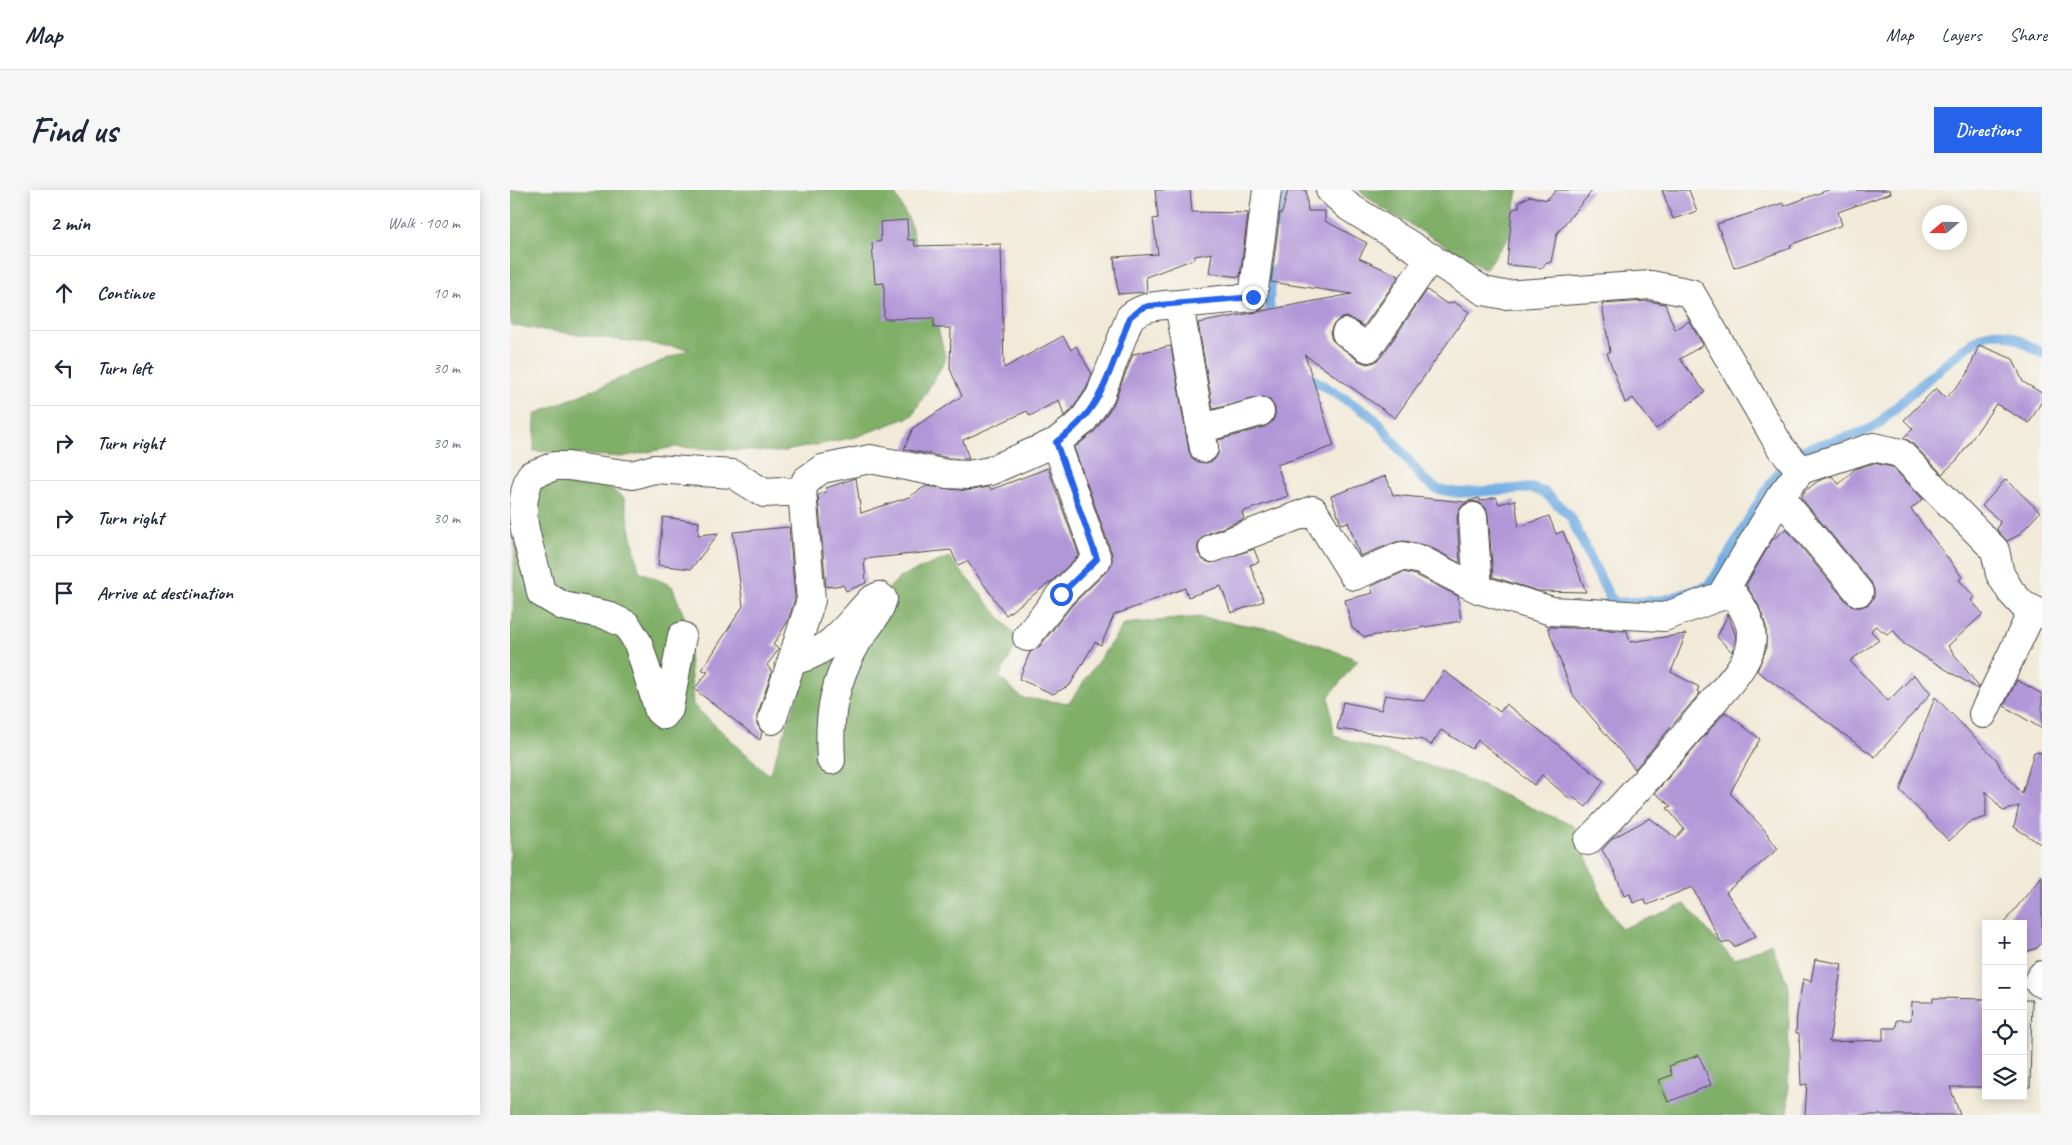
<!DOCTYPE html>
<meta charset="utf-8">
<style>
:root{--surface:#fff;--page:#f6f6f7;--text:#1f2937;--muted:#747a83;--line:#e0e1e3;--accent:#2563eb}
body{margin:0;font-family:Caveat,sans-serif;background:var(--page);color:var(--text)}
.controls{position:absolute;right:15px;bottom:15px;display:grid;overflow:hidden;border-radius:0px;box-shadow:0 2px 12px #0003}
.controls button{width:45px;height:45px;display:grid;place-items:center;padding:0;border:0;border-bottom:1px solid var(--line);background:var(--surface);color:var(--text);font:25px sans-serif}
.compass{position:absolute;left:1412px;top:15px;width:45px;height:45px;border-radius:50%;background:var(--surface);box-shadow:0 2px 12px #0003;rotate:250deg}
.stop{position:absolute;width:15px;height:15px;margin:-11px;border:4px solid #2563eb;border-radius:50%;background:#fff}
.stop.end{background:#2563eb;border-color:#fff;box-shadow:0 1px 5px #0008}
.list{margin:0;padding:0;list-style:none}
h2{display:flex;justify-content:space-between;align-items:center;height:65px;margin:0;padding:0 20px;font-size:21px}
h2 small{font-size:16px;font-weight:400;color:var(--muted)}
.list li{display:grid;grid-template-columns:32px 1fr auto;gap:15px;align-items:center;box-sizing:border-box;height:75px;padding:0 20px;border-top:1px solid var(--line)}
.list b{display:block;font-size:19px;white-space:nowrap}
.list em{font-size:16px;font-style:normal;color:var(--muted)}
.icon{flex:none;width:28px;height:28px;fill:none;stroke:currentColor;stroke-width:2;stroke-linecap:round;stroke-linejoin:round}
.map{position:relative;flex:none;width:1532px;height:925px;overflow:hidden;border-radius:0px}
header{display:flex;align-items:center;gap:30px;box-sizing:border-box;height:70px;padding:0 25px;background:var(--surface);border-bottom:1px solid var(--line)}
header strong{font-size:24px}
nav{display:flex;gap:28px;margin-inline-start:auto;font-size:18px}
.intro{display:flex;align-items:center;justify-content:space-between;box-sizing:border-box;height:120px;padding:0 30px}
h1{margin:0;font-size:35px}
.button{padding:12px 22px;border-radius:0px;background:var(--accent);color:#fff;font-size:18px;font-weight:700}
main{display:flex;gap:30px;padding:0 30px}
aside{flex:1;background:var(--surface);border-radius:0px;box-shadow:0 2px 12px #0003}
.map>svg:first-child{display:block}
</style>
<header>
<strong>Map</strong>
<nav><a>Map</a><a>Layers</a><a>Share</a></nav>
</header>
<div class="intro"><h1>Find us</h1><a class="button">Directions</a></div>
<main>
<aside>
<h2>2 min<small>Walk · 100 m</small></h2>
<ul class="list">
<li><svg class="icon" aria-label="ahead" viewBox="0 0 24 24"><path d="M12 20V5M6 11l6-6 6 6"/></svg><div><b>Continue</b></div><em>10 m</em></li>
<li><svg class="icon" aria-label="left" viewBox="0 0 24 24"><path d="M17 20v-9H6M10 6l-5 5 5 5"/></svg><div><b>Turn left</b></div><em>30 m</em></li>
<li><svg class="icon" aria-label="right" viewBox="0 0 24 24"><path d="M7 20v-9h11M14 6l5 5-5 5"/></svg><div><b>Turn right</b></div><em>30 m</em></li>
<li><svg class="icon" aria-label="right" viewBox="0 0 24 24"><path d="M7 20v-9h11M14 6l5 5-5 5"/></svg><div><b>Turn right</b></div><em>30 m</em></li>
<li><svg class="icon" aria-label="arrive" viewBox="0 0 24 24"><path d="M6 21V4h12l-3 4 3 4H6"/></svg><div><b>Arrive at destination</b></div></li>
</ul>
</aside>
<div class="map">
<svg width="1532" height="925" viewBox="0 0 1532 925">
<rect width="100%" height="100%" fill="#f6f6f2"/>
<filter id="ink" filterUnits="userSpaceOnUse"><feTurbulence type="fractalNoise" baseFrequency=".02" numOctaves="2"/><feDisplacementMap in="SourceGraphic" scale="10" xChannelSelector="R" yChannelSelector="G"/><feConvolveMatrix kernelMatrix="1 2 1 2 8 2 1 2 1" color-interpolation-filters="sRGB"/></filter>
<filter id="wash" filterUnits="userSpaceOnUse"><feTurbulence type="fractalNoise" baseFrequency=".0096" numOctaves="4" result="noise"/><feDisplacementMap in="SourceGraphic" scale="20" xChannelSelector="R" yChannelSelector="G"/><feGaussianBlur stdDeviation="1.12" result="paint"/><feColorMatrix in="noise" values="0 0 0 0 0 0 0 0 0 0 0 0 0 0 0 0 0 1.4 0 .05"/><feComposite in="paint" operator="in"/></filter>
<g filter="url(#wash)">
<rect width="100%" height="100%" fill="#f2ead8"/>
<path fill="#80af68" stroke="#566d4a" d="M0,0H383L400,32L436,169L402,226L346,247L270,262L164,257L111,267L24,261L25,224L180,159L4,136L0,133Z
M849,0H1008L1000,45L975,79L869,16Z
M55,285L96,296L114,308L129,381L162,396L177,434L183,515L259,585L295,486L390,387L439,367L509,450L489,487L512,508L559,513L614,434L689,427L772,441L848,470L819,506L824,546L945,584L1064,636L1092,708L1111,739L1175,714L1224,771L1261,753L1279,798L1278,925H0V432H3L5,338L28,294Z"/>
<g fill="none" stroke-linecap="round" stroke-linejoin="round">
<path stroke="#71ace2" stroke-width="10" d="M769,36L774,0
M761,133L759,111L763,80
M793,183L857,223L869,233L912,288L927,299L948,303L1021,298L1034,302L1060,326L1099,406L1106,413L1155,410L1198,396C1225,364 1259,276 1294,260C1317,250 1343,249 1366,236C1386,218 1461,145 1483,143C1499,141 1518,156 1532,163"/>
</g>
<g id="blocks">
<path fill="#b297d8" d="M645,0H680L682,22L738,23L730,87L699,83L702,63L684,66V69L636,87L637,102L608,104L604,67L648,64L643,29L648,28Z
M778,0H796L798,21H815V31L857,53L849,68L889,86L854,136L837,127L829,129L823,135L820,142L822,150L849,171L857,174L865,172L871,167L917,100L937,114L944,112L959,122L885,228L795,165L824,256L767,275L778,306L732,322L734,329L697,344L691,349L688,355V363L693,370L701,373L744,359L749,372L740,375L754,411L721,423L711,396L678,407L675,398L604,425L591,455L585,452L560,495L543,504L509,489L520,462L529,457L563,414L598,380L602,373V364L564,258L585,241L603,215L623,164L661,156L679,261L682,268L688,272L697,273L704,270L708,264V250L755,237L762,232L765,226V218L760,210L753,207L703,219L688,133L842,104L761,92L770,23H772Z
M1046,0H1083L1047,43L1041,72L1035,74L1033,78L997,75L1002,20L1009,17V12L1020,6L1037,10Z
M1152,0H1179L1187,21L1163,29Z
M1318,0H1380L1381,3L1328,22L1332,35L1280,55L1281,58L1224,78L1207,34L1273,13L1274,16Z
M397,30L398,50H404L405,56L491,54L494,178L553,146L561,160L566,156L582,184L576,199L561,221L554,226L549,210L520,226L517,221L453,250L459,269L439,268L394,259L403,238L452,206L440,179L441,138H424V128L374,129V93L365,94L362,53L371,51L370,32Z
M1138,111L1155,114L1165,140L1179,131L1193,155L1170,169L1195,202L1146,239L1123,208L1115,213L1097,163L1100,162L1092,114Z
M1469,155L1503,169L1513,192L1532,203V211L1519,233L1486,214L1448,269L1432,284L1401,252L1393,248L1403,239L1394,230L1426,198L1436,208L1457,185Z
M1364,273L1382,277L1413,309L1401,319L1452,387L1449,390L1465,407L1461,410L1473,424L1438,456L1469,497L1468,499L1394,454L1383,440L1377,444L1365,436L1361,441L1369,450L1340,471L1378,511L1404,485L1421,503L1365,567L1247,481L1256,459V437L1249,416L1236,395L1262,350L1276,339L1337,412L1344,417H1351L1359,414L1364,407V400L1361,392L1291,308L1294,302L1308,291L1322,286L1329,294L1345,279Z
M538,278L569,365L542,391L496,425L457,371L448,375L441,360L354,369L356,393L336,401L333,395L316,397L308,305L317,301L316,298L346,288L351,323L399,307L416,296L457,301L478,297L480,300Z
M876,286L883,305L955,312L969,308L971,311L986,307L989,314L1005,310L1009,337L1039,326L1046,344L1053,341L1076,402L1028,401L983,387L978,325L976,318L970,313L962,311L954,314L949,320L947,328L950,373L918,356L895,351L886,352L850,366L838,332L831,334L821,306Z
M1496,289L1530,322L1509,345L1497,351L1487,340L1490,331L1472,316Z
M153,327L189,332L188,345L209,343L181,379L148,375Z
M279,337L285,408L278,431L263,455L269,459L257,475L262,482L247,526V534L252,542L250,550L184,499L198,482L192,480L233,416L223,342Z
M894,382L906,385L948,406L951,431L855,447L842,438L835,410L863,403L861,396Z
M1218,424L1226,447L1222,462L1207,447Z
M1041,437L1117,441L1120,452L1176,444L1161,482L1189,497L1187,501L1190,503L1125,579L1063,505L1038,438Z
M934,481L990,522L996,514L1094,591L1076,617L1063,607L1060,609L1032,585L1024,595L968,550L962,559L931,540L921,555L913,550L827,539L833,512L871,520L875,505L914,511Z
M1507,490L1532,504V539L1494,516Z
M1425,507L1487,570L1491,579L1512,604L1524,562L1532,563V655L1504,637L1509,616L1493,621L1476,601V627L1458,633L1439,651L1390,600Z
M1215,522L1250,549L1220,603L1253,638L1268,659L1216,702L1246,746L1224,757L1220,751L1212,754L1182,697L1137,715L1134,709L1123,713L1120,704L1114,706L1104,680L1092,660L1103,648L1140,628L1166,648L1174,639L1157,618L1161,616L1145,603Z
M1532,686V752L1527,758L1513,763V734H1493Z
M1305,769L1332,774L1319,852L1373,850V838H1386L1387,830H1401L1402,812H1423V808L1476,809V897H1440L1450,925H1295L1297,894L1291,895L1289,843H1286L1287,824L1293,789L1301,791Z
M1513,810H1522L1520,897H1513Z
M1189,865L1201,895L1158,912L1149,890L1162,885L1159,876Z"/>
</g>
</g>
<g filter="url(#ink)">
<use href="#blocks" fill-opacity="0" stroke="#494845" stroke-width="1"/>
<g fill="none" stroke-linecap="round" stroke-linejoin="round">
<defs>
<path id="minor" d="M820,0L839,17L974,101L994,105L1141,95L1181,103L1271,258L1291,280
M836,143L858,158L921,67
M690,239L750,222
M694,258L669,114L743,107L757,0
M1270,307L1349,402
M963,327L968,399
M703,358L803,320L844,386L892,366L911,370L968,399L1042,421L1154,427L1211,406L1270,307L1291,280L1363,257L1390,263L1485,360L1490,384L1501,402L1513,415L1532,424
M172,446L159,519L154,525L149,521L128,453L117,435L96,425L53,416L31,403C24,361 1,328 21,285L45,276H58L122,285L144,279L223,284L254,303L292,301
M517,447L551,404L587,369L546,252
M1473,524L1523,420
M262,530L283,467
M321,570C318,524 324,492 347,452C356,438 368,426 373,409L369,406L361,410C338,434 322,460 289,469L283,467L301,410L292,301L296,290L312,279L360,269L437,284L458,285L480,281L546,252L572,232L590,206L620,127C635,115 651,115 669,114
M1078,651C1120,609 1158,566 1196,520C1210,503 1237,477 1241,455C1245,434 1230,411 1217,397
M1532,785L1528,791L1532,794"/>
</defs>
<use href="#minor" stroke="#494845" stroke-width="30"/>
<use href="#minor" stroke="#fff" stroke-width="28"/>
</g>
</g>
<g fill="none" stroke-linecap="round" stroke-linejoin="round" filter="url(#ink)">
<path stroke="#2563eb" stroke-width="6" d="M551,404L587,369L546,252C593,221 601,177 620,127L630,119L638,116L743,107"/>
</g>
</svg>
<div class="controls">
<button>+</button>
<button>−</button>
<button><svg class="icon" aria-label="locate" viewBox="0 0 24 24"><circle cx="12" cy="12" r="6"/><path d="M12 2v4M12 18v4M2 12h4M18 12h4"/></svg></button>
<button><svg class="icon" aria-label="layers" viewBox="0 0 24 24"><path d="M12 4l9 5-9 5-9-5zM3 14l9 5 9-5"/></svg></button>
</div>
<svg class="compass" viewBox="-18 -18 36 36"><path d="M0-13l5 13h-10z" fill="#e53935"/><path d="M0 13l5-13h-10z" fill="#747a83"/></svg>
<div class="stop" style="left:551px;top:404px"></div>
<div class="stop end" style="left:743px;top:107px"></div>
</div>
</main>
